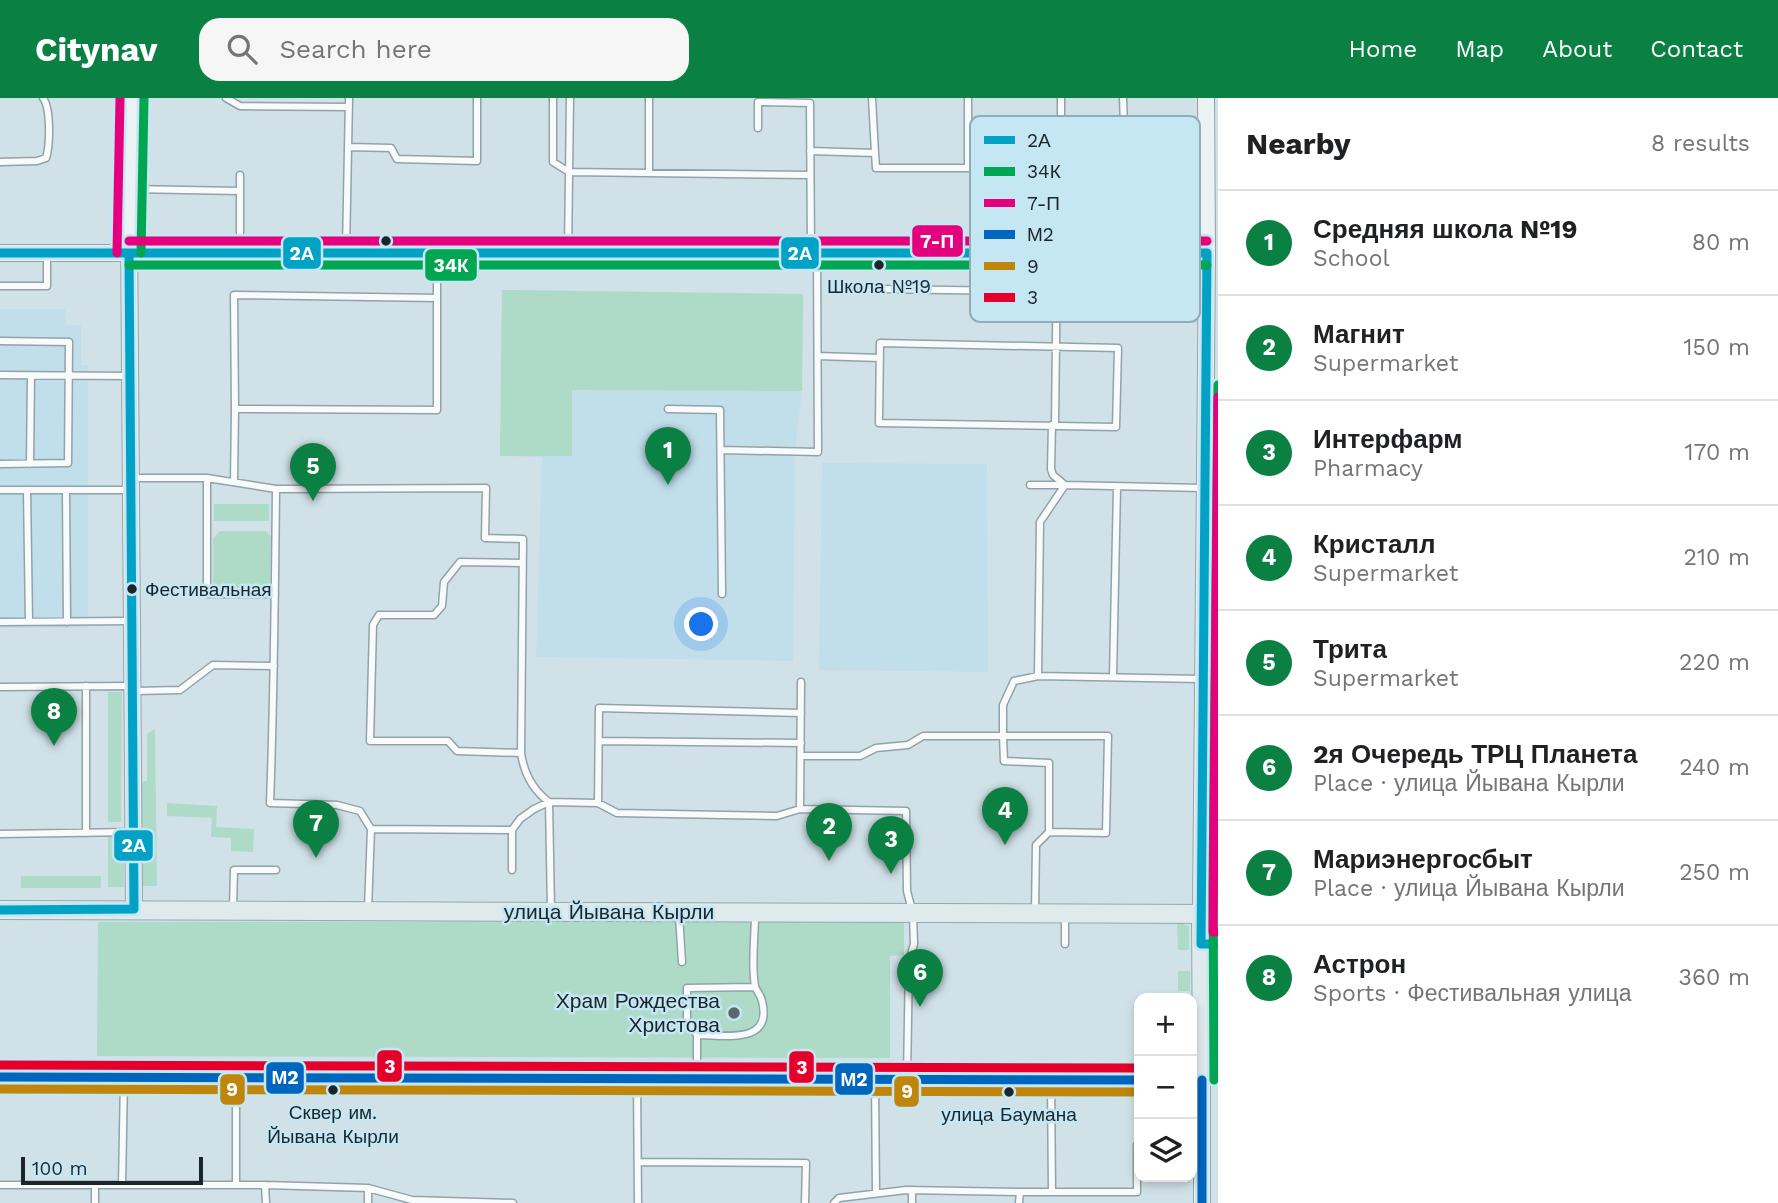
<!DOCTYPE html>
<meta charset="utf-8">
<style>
:root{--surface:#fff;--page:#f6f6f6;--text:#202124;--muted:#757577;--line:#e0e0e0;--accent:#0b8043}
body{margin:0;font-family:"Work Sans",sans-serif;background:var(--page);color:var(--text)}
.controls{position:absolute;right:21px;bottom:21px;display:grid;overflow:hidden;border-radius:14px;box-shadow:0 4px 10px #0003}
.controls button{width:63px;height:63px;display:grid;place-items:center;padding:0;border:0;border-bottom:2px solid var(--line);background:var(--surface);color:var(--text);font:35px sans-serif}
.scale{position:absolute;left:21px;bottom:18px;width:182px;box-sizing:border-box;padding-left:7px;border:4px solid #1a262b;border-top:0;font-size:19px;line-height:24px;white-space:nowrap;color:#1a262b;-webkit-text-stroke:5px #c5e6f3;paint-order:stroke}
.you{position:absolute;left:702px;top:527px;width:24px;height:24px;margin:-18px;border:5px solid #fff;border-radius:50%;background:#1a73e8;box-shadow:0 0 0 10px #1a73e833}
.badge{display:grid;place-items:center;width:46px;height:46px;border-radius:50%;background:var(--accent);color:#fff;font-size:23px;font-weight:700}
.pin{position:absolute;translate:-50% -58px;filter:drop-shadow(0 2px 4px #0008)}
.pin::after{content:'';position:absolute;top:37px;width:24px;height:21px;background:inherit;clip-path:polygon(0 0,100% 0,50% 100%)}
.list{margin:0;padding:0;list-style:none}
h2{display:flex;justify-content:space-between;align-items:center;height:91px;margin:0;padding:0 28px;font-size:30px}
h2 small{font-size:23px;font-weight:400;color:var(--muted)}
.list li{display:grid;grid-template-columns:46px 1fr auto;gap:21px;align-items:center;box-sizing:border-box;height:105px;padding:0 28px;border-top:2px solid var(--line)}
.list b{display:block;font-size:26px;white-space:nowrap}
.list p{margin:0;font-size:23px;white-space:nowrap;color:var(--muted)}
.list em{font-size:23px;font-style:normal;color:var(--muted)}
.icon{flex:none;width:38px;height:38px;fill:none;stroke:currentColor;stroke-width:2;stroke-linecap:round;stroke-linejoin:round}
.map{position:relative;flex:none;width:1218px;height:1105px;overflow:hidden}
header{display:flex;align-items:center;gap:42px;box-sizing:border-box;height:98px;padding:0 35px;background:var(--accent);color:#fff}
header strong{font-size:33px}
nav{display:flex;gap:38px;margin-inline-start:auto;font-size:24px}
.search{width:490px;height:63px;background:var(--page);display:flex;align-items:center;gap:18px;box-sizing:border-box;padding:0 24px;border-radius:21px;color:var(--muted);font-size:26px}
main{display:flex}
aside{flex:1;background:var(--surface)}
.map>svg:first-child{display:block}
</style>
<header>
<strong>Citynav</strong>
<div class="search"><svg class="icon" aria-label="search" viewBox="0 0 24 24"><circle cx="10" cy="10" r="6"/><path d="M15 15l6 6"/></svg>Search here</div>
<nav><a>Home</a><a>Map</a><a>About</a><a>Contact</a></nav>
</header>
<main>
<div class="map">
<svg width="1218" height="1105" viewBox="0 0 1218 1105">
<rect width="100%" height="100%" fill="#d0e2e8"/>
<path fill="#c1dfeb" d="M502,192L803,196L802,293L795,353L793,563L536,559L542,359L500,358Z
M0,211H65L66,227H81V267H88V530H0Z
M822,365L987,366L988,574L819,572Z"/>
<path fill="#aedac8" d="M502,192L803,196L802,293L572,292V358H500Z
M214,406H269V423H214Z
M1218,432V661H1214Z
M220,433H266L271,439L270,491H213V440Z
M108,594H122L121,724H108Z
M155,631L157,788H140L139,684L147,683V636Z
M167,705L217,708L216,729L254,731L253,754L231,753V740L211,739L212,720L167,718Z
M1213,714H1218V784H1212Z
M111,736L119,737L124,742V789H108V738Z
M21,778H101V790H21Z
M904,823V857L890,858V960L97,958L98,824Z
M1177,824L1189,828V852H1178Z
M1178,873H1190V893H1178Z
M1213,879H1218V958H1213Z
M0,966H54L49,974H0Z"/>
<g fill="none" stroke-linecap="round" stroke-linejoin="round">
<defs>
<path id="lane" d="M226,0L240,8L349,9
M553,0V64L569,74L810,77
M968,0V70
M1061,0V56
M758,30V4L810,5L811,154
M348,49L391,50L397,61L477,63V0
M810,53L875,55L872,0
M875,55L876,70H1042
M0,64L37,63L46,60C50,48 51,10 43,0
M649,75V0
M130,91L240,93
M240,153V77
M346,153L349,0
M1043,153L1042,70L1061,56L1125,55L1123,0
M568,155L570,0
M0,188H47V156
M875,191L1174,195
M0,243L69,244L68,365L0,366
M880,245L1118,250L1116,329L879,325Z
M818,258L880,260
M0,277L128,278
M235,311L234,197L437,200V156
M668,311L720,312L722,496
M1052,327L1051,371L1053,377L1065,387L1203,390
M1055,327L1057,156
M721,352L818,354L817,157
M30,366L31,278
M132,380H207
M234,384L235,311L437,312V200
M1030,387H1065L1040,424L1038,578
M276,391L486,390L485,440L523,441L521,655C524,676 533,692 549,704L551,812
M0,392H131
M27,392L29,524
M66,392L67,524
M275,496H207V380L276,391C275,495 274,600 270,705L337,707L360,713L371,731L368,811
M0,524L130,523
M1113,579L1117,389
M86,588V735
M0,589L131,588
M135,593L180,592L213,567L274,568
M599,643L801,645
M521,655L457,653L448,643H370L373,527L379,517H434L442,508L444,484L460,464L522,465
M801,658H860L876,650L908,647L923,638H1003L1004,663L1049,665V734L1036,747L1035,814
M1204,687H1218
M598,705L599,610L801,615
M800,711L801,584
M371,731L512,732
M1049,734L1106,735L1108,638H1003V607L1014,583L1038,578L1201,581
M0,736L132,734
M512,772V732L520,721L534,711L549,704L598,705L617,715L777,718L800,711L906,713L907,793L913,816L914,846L909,863L907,980
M233,810L234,772H276
M679,817L682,864
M1065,846V818
M697,937L687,922V890L755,889
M697,980V937C725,937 773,947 762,903C761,897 756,893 755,888C751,866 755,839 755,817
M637,983L638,1105
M875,983L876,1095
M1051,984L1052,1094
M638,1064L806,1065L805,1105
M0,1087H265L368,1090L412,1102L513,1105
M122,1087L124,981
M236,1087V982
M265,1087L266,1105
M912,1092V1105
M95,1105V1087
M368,1105V1090
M834,1105L839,1100L906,1092L1020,1094
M1019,1105L1020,1094H1137V1047"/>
<path id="secondary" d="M132,0L129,129L134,811
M0,155H1207
M1201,816L1207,155L1206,0
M1202,982V1105"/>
<path id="primary" d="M0,812L1218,816
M1201,816L1202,982
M0,979L1139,982"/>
</defs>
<use href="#lane" stroke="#94a1a7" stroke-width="9"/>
<use href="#secondary" stroke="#94a1a7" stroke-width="18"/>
<use href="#primary" stroke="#92aaac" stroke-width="20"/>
<use href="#lane" stroke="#f8fbfc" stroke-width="6"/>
<use href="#secondary" stroke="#ebf2f3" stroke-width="16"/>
<use href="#primary" stroke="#deeaeb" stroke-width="18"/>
<defs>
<path id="bus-1" d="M0,155H1207
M1207,155L1201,846H1218
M0,812L134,811L129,155"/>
<path id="bus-2" d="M141,155L144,0
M129,167H1207
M1214,982L1213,786L1218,287"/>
<path id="bus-3" d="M129,143H1207
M117,155L120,0
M1218,299L1213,834H1218"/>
<path id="bus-4" d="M0,979L1139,982
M1202,982V1105"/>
<path id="bus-5" d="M0,991L1139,994"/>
<path id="bus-6" d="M0,967L1139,970"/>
</defs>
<use href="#bus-1" stroke="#c5e6f3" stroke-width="14"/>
<use href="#bus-2" stroke="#c5e6f3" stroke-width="14"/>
<use href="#bus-3" stroke="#c5e6f3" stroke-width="14"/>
<use href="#bus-4" stroke="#c5e6f3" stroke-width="14"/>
<use href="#bus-5" stroke="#c5e6f3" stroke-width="14"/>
<use href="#bus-6" stroke="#c5e6f3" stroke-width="14"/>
<use href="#bus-1" stroke="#01a2c6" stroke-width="9"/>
<use href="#bus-2" stroke="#00a651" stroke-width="9"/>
<use href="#bus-3" stroke="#e5007d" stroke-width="9"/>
<use href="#bus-4" stroke="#0065bd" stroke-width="9"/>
<use href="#bus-5" stroke="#c0860b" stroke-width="9"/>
<use href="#bus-6" stroke="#e4002b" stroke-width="9"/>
</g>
<g fill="#1a262b" stroke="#c5e6f3" stroke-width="2.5">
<circle cx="386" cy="143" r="6"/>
<circle cx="879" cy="167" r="6"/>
<circle cx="132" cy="491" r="6"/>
<circle cx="333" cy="992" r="6"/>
<circle cx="1009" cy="994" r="6"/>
</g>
<circle fill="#5a686d" stroke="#c5e6f3" stroke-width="2.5" cx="734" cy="915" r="7"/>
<g text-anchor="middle" stroke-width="5" stroke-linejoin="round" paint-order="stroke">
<g font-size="19" fill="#1a262b" stroke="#c5e6f3">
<text x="879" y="195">Школа №19</text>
<text x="145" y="498" text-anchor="start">Фестивальная</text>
<text x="333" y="1021">Сквер им.<tspan x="333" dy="24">Йывана Кырли</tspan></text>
<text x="1009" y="1023">улица Баумана</text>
</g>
<g font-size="21" fill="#1a262b" stroke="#c5e6f3">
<text x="609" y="821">улица Йывана Кырли</text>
</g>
<g font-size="21" fill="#1a262b" stroke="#c5e6f3" text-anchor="end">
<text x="720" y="910">Храм Рождества<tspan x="720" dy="24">Христова</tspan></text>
</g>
</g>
<rect x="970" y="18" width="230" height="206" rx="10" fill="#c5e6f3" stroke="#92acb7" stroke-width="2"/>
<rect x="984" y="38" width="31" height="8" fill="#01a2c6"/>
<rect x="984" y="69" width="31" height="9" fill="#00a651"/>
<rect x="984" y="101" width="31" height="8" fill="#e5007d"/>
<rect x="984" y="132" width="31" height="9" fill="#0065bd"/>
<rect x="984" y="164" width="31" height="8" fill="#c0860b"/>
<rect x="984" y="195" width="31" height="9" fill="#e4002b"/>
<g font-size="19" fill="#1a262b">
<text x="1027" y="49">2А</text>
<text x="1027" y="80">34К</text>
<text x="1027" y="112">7-П</text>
<text x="1027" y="143">М2</text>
<text x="1027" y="175">9</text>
<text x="1027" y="206">3</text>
</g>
<g stroke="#c5e6f3" stroke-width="2.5">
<rect x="911" y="126" width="53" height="34" rx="7" fill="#e5007d"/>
<rect x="282" y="138" width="40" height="34" rx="7" fill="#01a2c6"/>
<rect x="780" y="138" width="40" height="34" rx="7" fill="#01a2c6"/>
<rect x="424" y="150" width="54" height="34" rx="7" fill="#00a651"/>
<rect x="113" y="731" width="41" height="33" rx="7" fill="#01a2c6"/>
<rect x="376" y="951" width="27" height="34" rx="7" fill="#e4002b"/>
<rect x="788" y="952" width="27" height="34" rx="7" fill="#e4002b"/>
<rect x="265" y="963" width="40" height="34" rx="7" fill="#0065bd"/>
<rect x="834" y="964" width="40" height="34" rx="7" fill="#0065bd"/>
<rect x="219" y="975" width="27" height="33" rx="7" fill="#c0860b"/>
<rect x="893" y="977" width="27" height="33" rx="7" fill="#c0860b"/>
</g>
<g font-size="19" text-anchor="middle" font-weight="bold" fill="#fff">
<text x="937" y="150">7-П</text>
<text x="302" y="162">2А</text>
<text x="800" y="162">2А</text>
<text x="451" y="174">34К</text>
<text x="134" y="754">2А</text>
<text x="390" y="975">3</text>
<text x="802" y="976">3</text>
<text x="285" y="986">М2</text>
<text x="854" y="988">М2</text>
<text x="232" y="998">9</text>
<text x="907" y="1000">9</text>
</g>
</svg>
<div class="controls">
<button>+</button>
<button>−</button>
<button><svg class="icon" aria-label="layers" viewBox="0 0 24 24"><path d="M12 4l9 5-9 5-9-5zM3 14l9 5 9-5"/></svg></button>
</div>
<div class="scale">100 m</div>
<div class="you"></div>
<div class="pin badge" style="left:668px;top:387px">1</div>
<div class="pin badge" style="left:829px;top:763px">2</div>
<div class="pin badge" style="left:891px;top:776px">3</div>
<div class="pin badge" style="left:1005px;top:747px">4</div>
<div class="pin badge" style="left:313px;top:403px">5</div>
<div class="pin badge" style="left:920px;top:909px">6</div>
<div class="pin badge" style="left:316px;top:760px">7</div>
<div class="pin badge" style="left:54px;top:648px">8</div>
</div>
<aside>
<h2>Nearby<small>8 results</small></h2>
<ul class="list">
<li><span class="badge">1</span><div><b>Средняя школа №19</b><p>School</p></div><em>80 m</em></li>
<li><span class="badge">2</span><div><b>Магнит</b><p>Supermarket</p></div><em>150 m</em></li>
<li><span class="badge">3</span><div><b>Интерфарм</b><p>Pharmacy</p></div><em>170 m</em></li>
<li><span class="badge">4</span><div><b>Кристалл</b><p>Supermarket</p></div><em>210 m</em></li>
<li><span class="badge">5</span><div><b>Трита</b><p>Supermarket</p></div><em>220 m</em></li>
<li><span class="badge">6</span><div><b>2я Очередь ТРЦ Планета</b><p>Place · улица Йывана Кырли</p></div><em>240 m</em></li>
<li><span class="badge">7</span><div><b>Мариэнергосбыт</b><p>Place · улица Йывана Кырли</p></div><em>250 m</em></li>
<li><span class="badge">8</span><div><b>Астрон</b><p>Sports · Фестивальная улица</p></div><em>360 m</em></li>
</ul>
</aside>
</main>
